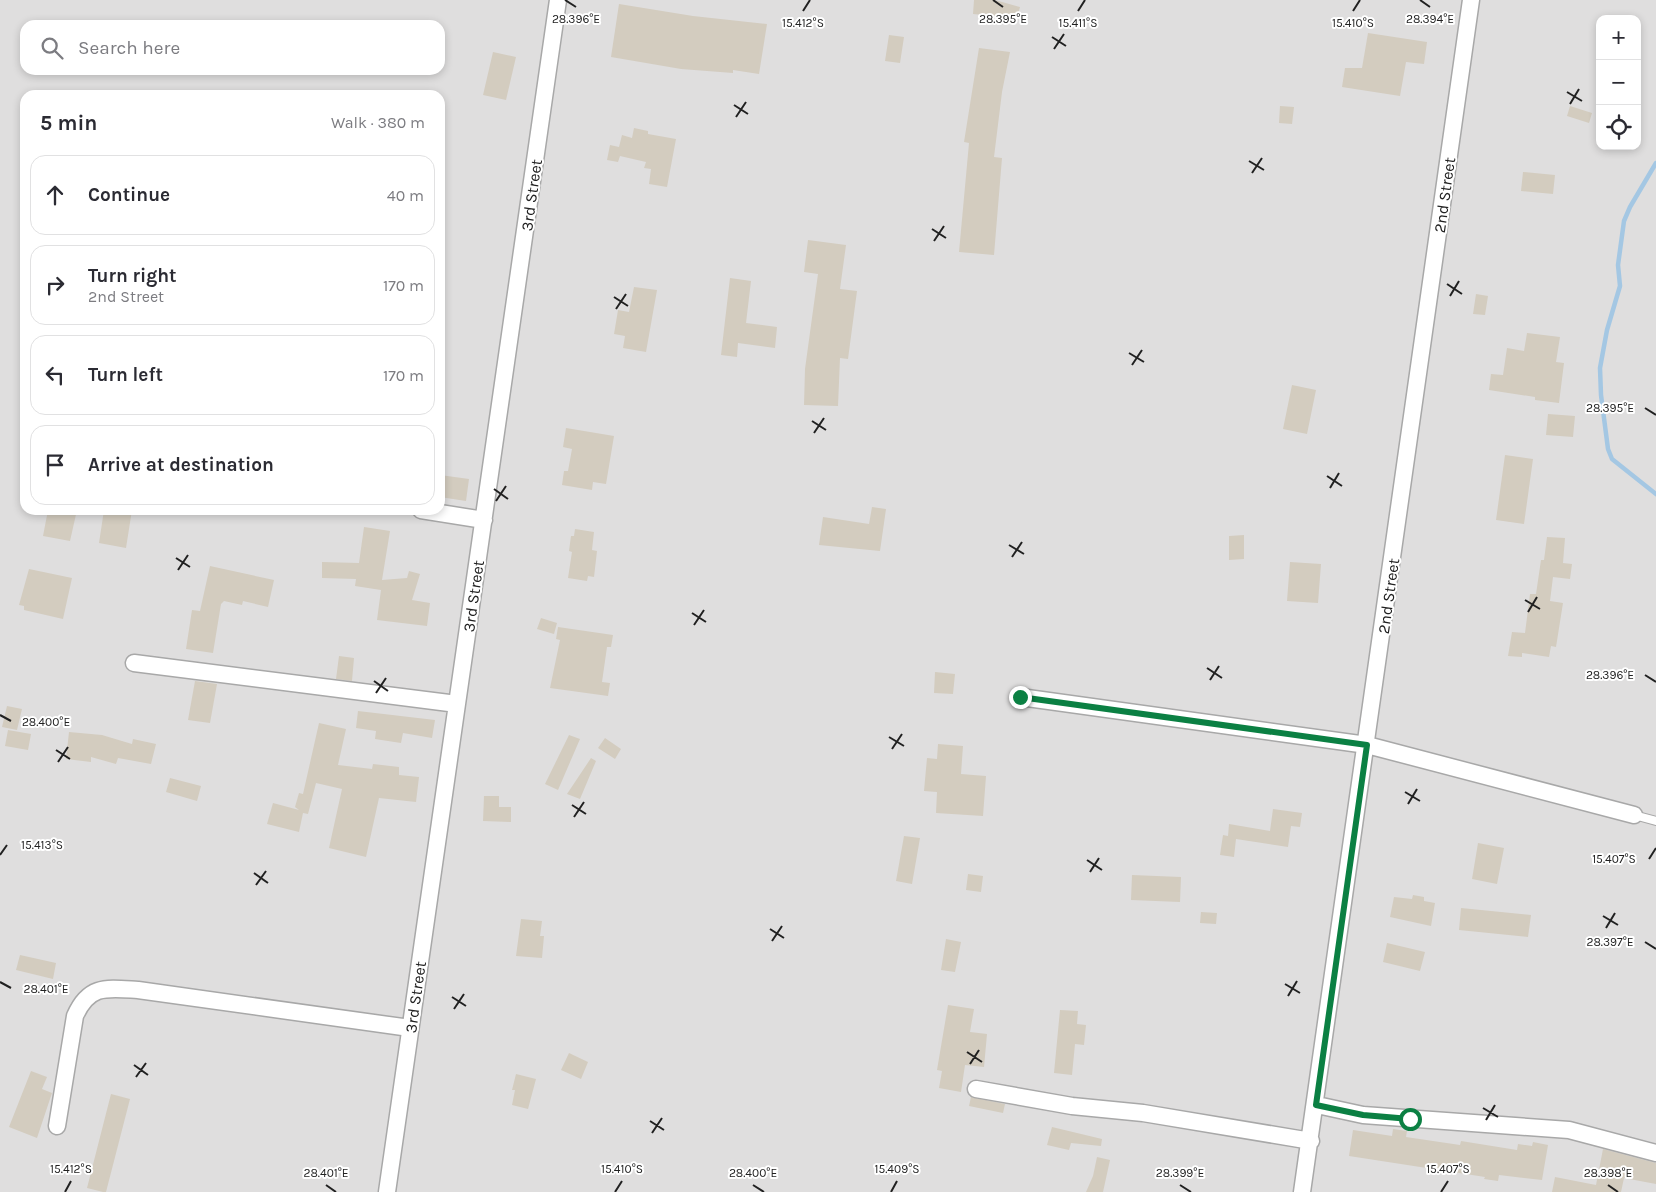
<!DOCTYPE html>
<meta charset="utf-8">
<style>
:root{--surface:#fff;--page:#f7f7f7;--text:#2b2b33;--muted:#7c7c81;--line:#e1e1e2}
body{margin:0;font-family:Karla,sans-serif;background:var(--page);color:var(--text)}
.controls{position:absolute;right:15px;top:15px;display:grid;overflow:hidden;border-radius:10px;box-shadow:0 2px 8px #0003}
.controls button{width:45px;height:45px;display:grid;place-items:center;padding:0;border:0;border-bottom:1px solid var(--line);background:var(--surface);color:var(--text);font:25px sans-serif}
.stop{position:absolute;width:15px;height:15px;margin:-11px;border:4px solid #0b8043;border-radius:50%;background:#fff}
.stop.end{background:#0b8043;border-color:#fff;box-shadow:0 1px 5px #0008}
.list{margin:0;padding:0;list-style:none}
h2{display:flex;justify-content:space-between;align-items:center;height:65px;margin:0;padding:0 20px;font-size:21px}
h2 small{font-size:16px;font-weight:400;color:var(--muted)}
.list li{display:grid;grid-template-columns:32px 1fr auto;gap:15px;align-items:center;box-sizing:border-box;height:80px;margin:0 10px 10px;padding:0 10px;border:1px solid var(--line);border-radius:15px}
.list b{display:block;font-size:19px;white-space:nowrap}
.list p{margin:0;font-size:16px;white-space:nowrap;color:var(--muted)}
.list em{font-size:16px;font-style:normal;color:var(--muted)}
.icon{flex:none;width:28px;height:28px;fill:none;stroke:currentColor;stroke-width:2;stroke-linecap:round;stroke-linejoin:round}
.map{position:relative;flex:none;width:1656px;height:1192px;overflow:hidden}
.search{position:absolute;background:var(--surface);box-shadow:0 2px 8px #0003;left:20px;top:20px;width:425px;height:55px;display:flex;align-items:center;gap:12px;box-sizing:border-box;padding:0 18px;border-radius:15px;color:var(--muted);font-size:19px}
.panel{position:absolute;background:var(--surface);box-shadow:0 2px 8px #0003;left:20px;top:90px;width:425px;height:425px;border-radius:15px}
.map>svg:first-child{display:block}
</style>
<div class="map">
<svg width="1656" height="1192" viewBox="0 0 1656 1192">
<rect width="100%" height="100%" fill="#f2f1e7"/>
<path fill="#dfdede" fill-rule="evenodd" d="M0,0H1656V1192H0ZM1600,19H1637V146H1600ZM25,25H440V70H25ZM25,95H440V510H25Z"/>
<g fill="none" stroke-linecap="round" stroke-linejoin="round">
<path stroke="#a4c7e3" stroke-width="4.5" d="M1656,163L1630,207L1624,221L1618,265L1620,286L1607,330L1600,368L1601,395L1608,449L1612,459L1656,494"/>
</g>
<path fill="#d3ccbf" d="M974,0H995L1020,7L1016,22L995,16L973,14Z
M619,4L693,16L767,24L759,74L733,70V73L681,69L611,57Z
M1368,33L1427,42L1424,64L1406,62L1400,96L1342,87L1345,68H1362Z
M889,35L904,37L900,63L885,61Z
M979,48L1010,52L1002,92L994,157L1002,158L994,255L959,252L969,143L964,142Z
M493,52L516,57L506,100L483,95Z
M1280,106L1294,107L1292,124L1279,123Z
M1570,106L1592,113L1589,123L1567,116Z
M634,128L648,131V134L676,139L667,187L649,184L651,169L644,168L646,162L620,156L618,162L607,160L610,145L619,147L622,135L632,138Z
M1523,172L1555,175L1553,194L1521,191Z
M808,240L846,245L840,289L857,291L848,359L840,358L838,406L804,405L805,369L818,274L804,272Z
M730,278L751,281L746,323L777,327L775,348L738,343L737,357L721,355Z
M634,287L657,290L646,352L623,348L625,336L614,334L618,310L629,312Z
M1476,294L1488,296L1485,315L1473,314Z
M1527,333L1560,337L1556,362L1564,363L1559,403L1535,400V397L1489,390L1491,374L1503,375L1507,348L1524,351Z
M1292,385L1316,390L1307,434L1283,429Z
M1548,414L1575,416L1573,437L1546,435Z
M566,428L614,436L606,484L593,482L592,490L562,485L564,471H568L572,449L563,447Z
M1505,455L1533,459L1524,524L1496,520Z
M440,475L469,479L466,501L440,497Z
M872,507L886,509L880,551L819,545L823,517L869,524Z
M48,510H77L70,541L43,536Z
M104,510H132L126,548L99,543Z
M364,527L390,531L382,580L407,578L409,571L420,574L412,600L430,603L427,626L377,620L381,590L355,586L356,579L322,578V562L359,563Z
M575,529L594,532L592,550L597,551L594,577L588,576L587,581L568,578L572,552L569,551L571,536H574Z
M1244,535V559L1229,560V536Z
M1547,537L1565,538L1563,563L1572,564L1570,579L1553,577L1550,601L1563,603L1556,647L1551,646L1549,657L1522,653V657L1508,656L1512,632L1525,633L1530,594H1536L1541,560H1544Z
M1290,562L1321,564L1318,603L1287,601Z
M210,566L274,580L268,607L243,601L242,605L224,601L221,604L213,653L186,649L192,610L200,611Z
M29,569L72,578L63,619L24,610V606L19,605Z
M541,618L557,623L554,634L537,629Z
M558,627L613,635L611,647H607L602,682L610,683L608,696L550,688L560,640L556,639Z
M339,656L354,658L352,681L336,679Z
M935,672L955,674L953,694L934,693Z
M195,681L217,684L210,723L188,720Z
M7,706L22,709L17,730L2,727Z
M358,711L435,720L432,738L403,733L401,743L375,739L376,731L356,728Z
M319,723L346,729L338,765L372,769L373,764L399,767V775L419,777L416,802L379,798L366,857L329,848L342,789L316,783L308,814L303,813L299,832L267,824L273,803L299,810L295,807L299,793L303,794Z
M8,730L31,734L28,750L5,746Z
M69,732L102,735L132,744L133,739L156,744L151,764L118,758L116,764L91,757V762L66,759Z
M569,735L580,739L558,790L545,784Z
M605,738L621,749L615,759L598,748Z
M938,744L963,746L961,774L986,776L983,816L936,813L937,792L924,791L927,758L937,759Z
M591,758L596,761L580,799L567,794Z
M170,778L201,786L197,801L166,792Z
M484,796H499V807H511V822L483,821Z
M1273,809L1302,813L1300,827L1291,826L1288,847L1236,839L1234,857L1220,855L1223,835L1228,836L1229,824L1270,831Z
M904,836L920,838L912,884L896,881Z
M1478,843L1504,848L1497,884L1472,879Z
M968,874L983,876L981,892L966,890Z
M1132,875L1181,877L1180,902L1131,900Z
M1413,895L1424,897V901L1435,903L1431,926L1390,917L1394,897L1412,899Z
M1461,908L1531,915L1528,937L1459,930Z
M1201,912L1217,913L1216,924L1200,923Z
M521,919L542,921L540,936H544L542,958L516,956Z
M946,939L961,942L955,972L941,970Z
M1387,943L1425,952L1420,971L1383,962Z
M20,955L56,963L53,979L16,970Z
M948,1005L974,1009L970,1032L987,1034L984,1067L965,1065L961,1092L939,1088L942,1071L937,1070Z
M1060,1010L1078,1011L1077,1024L1086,1025L1084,1045L1075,1044L1072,1075L1054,1073Z
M569,1053L588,1062L581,1079L561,1070Z
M31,1071L47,1077L42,1089L52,1093L37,1138L9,1127Z
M516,1074L536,1079L528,1109L512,1105L515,1090H512Z
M111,1094L130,1099L106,1192H103L87,1188Z
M971,1097L1005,1104L1003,1113L969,1106Z
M1052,1127L1102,1139L1101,1146L1071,1143L1069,1150L1047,1145Z
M1393,1129L1407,1131L1406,1137L1460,1145L1461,1141L1517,1150L1518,1144L1532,1146L1533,1142L1548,1145L1542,1180L1499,1175L1498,1181L1484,1179L1485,1177L1349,1156L1353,1130L1392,1136Z
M1603,1149L1656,1163V1184L1624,1178L1621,1192H1552L1555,1177L1596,1185Z
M1097,1157L1110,1160L1103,1192H1086L1093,1176Z"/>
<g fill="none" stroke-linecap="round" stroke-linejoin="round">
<defs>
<path id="lane" d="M1634,815L1656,821"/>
<path id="street" d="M421,510L484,520
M134,663L457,704
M1020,697L1367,745L1634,815
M976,1089L1072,1106L1143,1113L1311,1141
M1317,1105L1363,1115L1569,1130L1656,1153
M57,1126L75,1016C89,984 107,988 138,990L410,1028
M387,1192L558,0
M1302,1192L1471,0"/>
</defs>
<use href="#lane" stroke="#a8a8a8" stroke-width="10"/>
<use href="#street" stroke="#a8a8a8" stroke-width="19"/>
<use href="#lane" stroke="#fff" stroke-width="8"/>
<use href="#street" stroke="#fff" stroke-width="16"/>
</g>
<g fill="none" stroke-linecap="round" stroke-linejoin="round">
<path stroke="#0b8043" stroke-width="6" d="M1020,697L1367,745L1316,1105L1363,1115L1410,1119"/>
</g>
<path fill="none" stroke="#212121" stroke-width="2" d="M565,0L576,7M993,0L1003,7M1420,0L1430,7M803,11L810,0M1078,11L1085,0M1353,11L1360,0M1052,37L1066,46M1054,49L1064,34M1567,92L1582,101M1570,104L1579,89M734,105L748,114M736,117L746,102M1249,161L1264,170M1252,173L1262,158M932,229L946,238M934,241L944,226M1447,284L1462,294M1450,296L1459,281M614,297L628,306M616,309L626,294M1129,353L1144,362M1132,365L1142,350M1645,408L1656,415M812,421L826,430M814,433L824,418M1327,476L1342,486M1330,488L1339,473M494,489L508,499M496,501L506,486M1009,545L1024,554M1012,557L1022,542M176,558L190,567M178,570L188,555M1525,600L1540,609M1528,612L1537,597M692,613L706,622M694,625L704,610M1207,668L1222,678M1645,675L1656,682M1210,680L1219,666M374,681L388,691M376,693L386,678M0,715L11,721M889,737L904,746M892,749L902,734M56,750L70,759M58,762L68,747M1405,792L1420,801M1408,804L1417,789M572,805L586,814M574,817L584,802M0,855L7,845M1649,859L1656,848M1087,860L1102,870M1090,872L1099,858M254,873L268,883M256,885L266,871M1603,916L1618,925M1606,928L1615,913M770,929L784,938M772,941L782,926M1645,942L1656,949M0,982L11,988M1285,984L1300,993M1288,996L1297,981M452,997L466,1006M454,1009L464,994M967,1052L982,1062M970,1064L979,1050M134,1065L148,1075M136,1077L146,1063M1483,1108L1498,1117M1486,1120L1495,1105M650,1121L664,1130M652,1133L662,1118M326,1185L336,1192M753,1185L764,1192M1180,1185L1191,1192M1608,1185L1618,1192M65,1192L71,1181M615,1192L622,1181M891,1192L897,1181M1441,1192L1448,1181"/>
<g text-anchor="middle" stroke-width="4" stroke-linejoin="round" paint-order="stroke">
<g font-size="16" fill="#212121" stroke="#fff">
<text transform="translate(531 195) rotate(-82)" y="6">3rd Street</text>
<text transform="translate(1444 195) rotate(-82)" y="6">2nd Street</text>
<text transform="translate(473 596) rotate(-82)" y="6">3rd Street</text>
<text transform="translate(1388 596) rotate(-82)" y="6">2nd Street</text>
<text transform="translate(415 997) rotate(-82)" y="6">3rd Street</text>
</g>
</g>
<g font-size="12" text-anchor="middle" fill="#212121" stroke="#fff" stroke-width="4" stroke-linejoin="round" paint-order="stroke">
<text x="576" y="23">28.396°E</text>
<text x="1003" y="23">28.395°E</text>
<text x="1430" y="23">28.394°E</text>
<text x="803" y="27">15.412°S</text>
<text x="1078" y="27">15.411°S</text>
<text x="1353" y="27">15.410°S</text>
<text x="1610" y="412">28.395°E</text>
<text x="1610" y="679">28.396°E</text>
<text x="46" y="726">28.400°E</text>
<text x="42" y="849">15.413°S</text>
<text x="1614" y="863">15.407°S</text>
<text x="1610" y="946">28.397°E</text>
<text x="46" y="993">28.401°E</text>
<text x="71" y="1173">15.412°S</text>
<text x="622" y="1173">15.410°S</text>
<text x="897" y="1173">15.409°S</text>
<text x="1448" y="1173">15.407°S</text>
<text x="326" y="1177">28.401°E</text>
<text x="753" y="1177">28.400°E</text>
<text x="1180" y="1177">28.399°E</text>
<text x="1608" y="1177">28.398°E</text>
</g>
</svg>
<div class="controls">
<button>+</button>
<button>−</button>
<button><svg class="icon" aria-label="locate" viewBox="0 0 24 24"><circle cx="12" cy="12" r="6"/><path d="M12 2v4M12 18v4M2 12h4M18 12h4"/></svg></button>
</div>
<div class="stop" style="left:1410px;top:1119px"></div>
<div class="stop end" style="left:1020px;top:697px"></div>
<div class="search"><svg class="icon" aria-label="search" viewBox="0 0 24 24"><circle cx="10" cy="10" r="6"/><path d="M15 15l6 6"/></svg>Search here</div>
<section class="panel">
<h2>5 min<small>Walk · 380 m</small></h2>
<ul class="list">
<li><svg class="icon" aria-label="ahead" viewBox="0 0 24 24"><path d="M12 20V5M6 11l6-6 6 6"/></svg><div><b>Continue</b></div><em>40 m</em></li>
<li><svg class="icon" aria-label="right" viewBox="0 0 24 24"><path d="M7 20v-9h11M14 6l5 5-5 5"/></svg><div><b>Turn right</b><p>2nd Street</p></div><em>170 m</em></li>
<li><svg class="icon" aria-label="left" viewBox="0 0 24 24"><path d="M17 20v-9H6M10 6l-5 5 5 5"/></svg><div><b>Turn left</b></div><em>170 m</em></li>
<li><svg class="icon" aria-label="arrive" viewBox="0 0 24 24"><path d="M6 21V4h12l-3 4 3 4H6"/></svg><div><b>Arrive at destination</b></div></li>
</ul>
</section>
</div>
